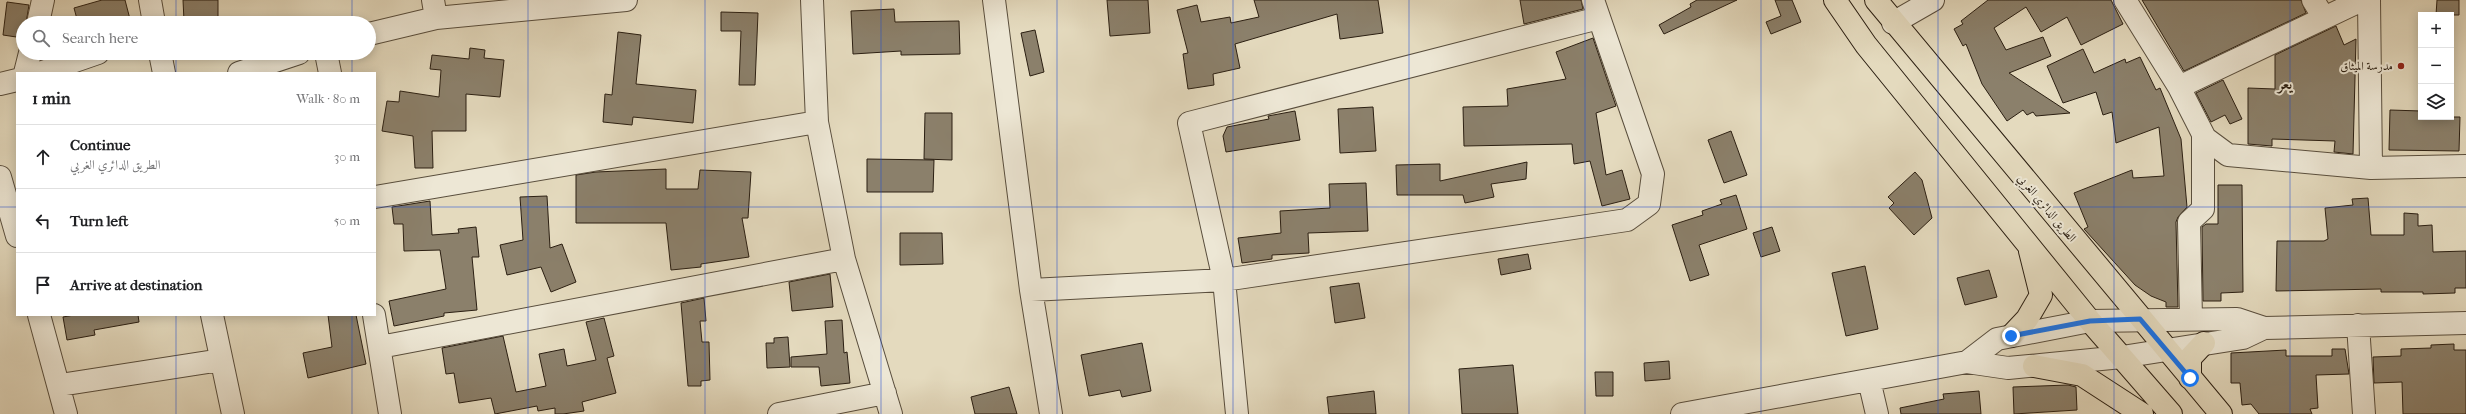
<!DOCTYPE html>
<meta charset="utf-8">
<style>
:root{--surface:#fff;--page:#f2f2f2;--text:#202124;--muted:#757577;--line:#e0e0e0}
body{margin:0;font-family:"IM FELL French Canon",Amiri,serif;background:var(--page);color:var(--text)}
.controls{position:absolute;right:12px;top:12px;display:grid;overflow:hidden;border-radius:0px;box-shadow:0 2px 10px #0003}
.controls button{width:36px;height:36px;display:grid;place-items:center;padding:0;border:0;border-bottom:1px solid var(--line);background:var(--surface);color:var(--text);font:20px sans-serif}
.stop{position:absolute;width:12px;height:12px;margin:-9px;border:3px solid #1a73e8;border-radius:50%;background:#fff}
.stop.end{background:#1a73e8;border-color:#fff;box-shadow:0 1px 4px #0008}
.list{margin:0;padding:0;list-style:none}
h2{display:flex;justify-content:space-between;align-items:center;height:52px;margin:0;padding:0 16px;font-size:17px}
h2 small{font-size:13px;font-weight:400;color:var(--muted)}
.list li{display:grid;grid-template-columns:26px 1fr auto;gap:12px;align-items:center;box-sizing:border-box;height:64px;padding:0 16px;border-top:1px solid var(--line)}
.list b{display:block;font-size:15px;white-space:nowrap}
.list p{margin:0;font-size:13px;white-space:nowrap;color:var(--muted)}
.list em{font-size:13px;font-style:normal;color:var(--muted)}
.icon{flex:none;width:22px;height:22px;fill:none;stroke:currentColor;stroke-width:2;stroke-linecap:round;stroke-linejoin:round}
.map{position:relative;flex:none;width:2466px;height:414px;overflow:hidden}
.search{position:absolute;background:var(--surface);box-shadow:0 2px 10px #0003;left:16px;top:16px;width:360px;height:44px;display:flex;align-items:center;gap:10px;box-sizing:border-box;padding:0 14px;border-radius:22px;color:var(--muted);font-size:15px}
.panel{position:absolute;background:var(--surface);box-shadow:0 2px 10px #0003;left:16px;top:72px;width:360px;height:244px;border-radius:0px}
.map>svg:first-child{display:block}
</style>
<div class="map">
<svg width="2466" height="414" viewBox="0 0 2466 414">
<rect width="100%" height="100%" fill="#e4dabe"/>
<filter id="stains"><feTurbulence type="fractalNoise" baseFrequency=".005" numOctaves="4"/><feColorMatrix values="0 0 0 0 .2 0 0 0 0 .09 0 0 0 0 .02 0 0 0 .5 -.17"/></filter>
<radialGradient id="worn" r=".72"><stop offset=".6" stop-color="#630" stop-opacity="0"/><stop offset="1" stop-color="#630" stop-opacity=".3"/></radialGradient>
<path fill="#8b806b" stroke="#2b1f12" d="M102,0H125L131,23H78L74,8Z
M183,0H218V21H184Z
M1107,0H1148L1150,33L1110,36Z
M1254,0H1378L1383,33L1340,39L1337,14L1235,44L1240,68L1213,74L1214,85L1188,89L1183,54L1188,53L1177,10L1197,5L1201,22L1230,17L1231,23L1259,17Z
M1520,0H1581L1583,9L1524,24Z
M1697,0H1737L1664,34L1659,25L1691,7L1690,4Z
M1775,0H1792L1801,22L1771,34L1766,22L1781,16Z
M1988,0H2111L2123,24L2081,45L2067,17L2041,32L2026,7L1994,28L2006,50L2043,37L2051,56L2009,73L2070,113L2036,116L2033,112L2027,115L2023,110L2007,121L1982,84L1966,44L1963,46L1954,29L1963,24L1961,21Z
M2142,0H2301L2306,13L2184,71Z
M2437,0H2459V15H2436Z
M7,2L29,5L26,23H23V38L3,35Z
M894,9L895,22L959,21L960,54L901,55V51L853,54L851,11Z
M721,12L758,13L755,85H739L741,31H721Z
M2336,26L2344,45L2356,39L2353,154L2334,152L2335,141L2272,139V146L2248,144V88L2275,89V55Z
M1035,30L1044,72L1030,76L1021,33Z
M618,32L641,35L636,84L696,90L693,123L633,117L632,125L603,122L605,94L612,95Z
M1593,38L1616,106L1596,113L1606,175L1622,170L1630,199L1602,206L1590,161L1574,164L1572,144L1464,146L1463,107L1508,106L1507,89L1566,79L1556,52Z
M470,48L485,50L484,58L504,60L500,97L466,94V131H432L433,168H415L413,136L382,131L387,101L399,102L400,91L439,97L441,70L430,69L432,55L469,59Z
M2083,49L2094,73L2125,59L2126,63L2140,57L2156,90L2160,88L2181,139L2187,207L2178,217L2176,222L2178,307H2166V302L2151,296L2135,285L2084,229L2088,227L2074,193L2132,170L2133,178L2164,176L2159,127L2116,143L2112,112L2103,115L2096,92L2063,103L2047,66Z
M2223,80L2242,119L2230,124L2225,115L2211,122L2196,93Z
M1373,107L1376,151L1340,153L1338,109Z
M2390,110L2421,111V117H2460L2459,151L2389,150Z
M1295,111L1300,140L1226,152L1223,136L1227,127L1269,119L1268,116Z
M925,113H952V160L924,159Z
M1731,131L1747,175L1724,183L1708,140Z
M867,159L934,160L933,192H867Z
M1527,162L1526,179L1491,184L1494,197L1465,203L1463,195H1397L1396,165L1440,164V181Z
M666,169V189H698L700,170L751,172L748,218H742L749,257L701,264V267L671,270L666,223H576V175L596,172Z
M1915,172L1922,180L1932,218L1914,235L1889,208L1894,203L1888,197Z
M1366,183L1368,231L1308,233L1309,253L1272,255V259L1242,263L1238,238L1281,233L1280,211L1330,208L1329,184Z
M2218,185H2242L2243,292L2221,293V301H2203L2202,227L2206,224H2218Z
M1736,195L1747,229L1699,245L1709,275L1690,281L1672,225L1703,215L1702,211L1722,204L1720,200Z
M547,196L550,248L562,244L576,282L551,292L541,267L507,275L500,245L523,240L520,197Z
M2368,198L2371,235H2404V213L2418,214V226L2432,225L2433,252L2466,251V288H2455V293L2423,294V292H2381V289L2276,291L2277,241H2324L2328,239L2325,208L2353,205L2352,199Z
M430,201L432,235L459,233L458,229L476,227L479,257H472L477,310L444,313V316L394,326L389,301L446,289L440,250L404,251L403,224H394L392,207Z
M1772,227L1780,251L1761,257L1753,233Z
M900,233H942L943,264L900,265Z
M1528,254L1531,269L1501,275L1498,259Z
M1865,266L1878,329L1846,336L1832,273Z
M1989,270L1997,297L1965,305L1957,278Z
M830,274L833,307L792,311L789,282Z
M1359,283L1365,318L1335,323L1330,287Z
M704,298L706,321H700L702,342H709L710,380L701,381V386H688L681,303Z
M74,315H138L139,322L94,330L95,335L67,340L63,317Z
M328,315H356L366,364L308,378L303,353L332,347Z
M604,318L614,356L607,358L616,393L582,402L584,411L563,414H555V408L538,411L537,406L495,414L491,398L459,403L454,373L446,374L442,348L503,336L516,392L546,386L539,354L564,349L567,366L596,360L586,322Z
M842,320L844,353L847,352L850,383L821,386L819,367H791V357L827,354L825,321Z
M788,337L790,367L767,368L766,343H774V338Z
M1142,343L1151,391L1122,397L1120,390L1089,396L1081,355Z
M2454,344V350H2466V414H2403L2402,382L2374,383L2373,357L2401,356V349L2431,348V345Z
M2332,349H2345L2349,374L2316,375L2318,408L2310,409L2312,414H2259L2251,404L2242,405L2240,383H2231V353L2286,350V356H2332Z
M1669,361L1670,379L1645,381L1644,363Z
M1513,365L1518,414H1462L1459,369Z
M1595,372H1613V396H1596Z
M2068,385L2076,387L2077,410L2014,414L2013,387Z
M1009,387L1017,414H975L971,397Z
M1374,391L1376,414H1329L1327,397Z
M1979,391L1981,414H1901L1900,408L1944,399L1943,394Z"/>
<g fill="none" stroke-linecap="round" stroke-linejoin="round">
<defs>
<path id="minor" d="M150,0L154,23
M433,0L436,18
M812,0L817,122L844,259L891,414
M994,0L1031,290L1051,414
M2125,0L2179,87L2205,138L2228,155L2371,168L2466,166
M2313,0L2324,18
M2369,0L2371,168
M38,23L43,0
M1893,23L1933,0
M369,34L436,18L626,0
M160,53L164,73
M326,53L330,73
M25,73L30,53
M40,73L98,53
M239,73L299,53
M0,84L17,80
M2179,87L2362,0
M0,177L17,236
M375,197L817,122
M1031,290L1224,280L1627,220L1649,204L1653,174L1593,0
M39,315L66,414
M212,315L233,414
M374,315L390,414
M2191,319L2189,222L2203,209V134
M2358,325L2364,414
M380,347L844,259
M1967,362L1997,339L2090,321L2237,319L2264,328L2466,323
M1869,380L1877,414
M60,385L221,360
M779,414L885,393
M1237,414L1224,280L1189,123L1599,18
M1682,414L1967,362L2008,368L2122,357L2243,338L2264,328"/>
<path id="major" d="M1835,0L1866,45L2090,321L2171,414
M1876,0L2221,414
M2011,336L2027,319L2041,295L2030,251
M2034,366L2082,375L2142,414
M2190,378V358L2204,343"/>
</defs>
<use href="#minor" stroke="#594e3d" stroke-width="24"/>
<use href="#major" stroke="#2b1f12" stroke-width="24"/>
<use href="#minor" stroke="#ede7d5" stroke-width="22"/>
<use href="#major" stroke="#e4dabe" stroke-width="22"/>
</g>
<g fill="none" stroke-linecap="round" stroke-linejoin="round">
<path stroke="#1a73e8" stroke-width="5" d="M2011,336L2090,321L2140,319L2190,378"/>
</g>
<path fill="none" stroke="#1d4ed8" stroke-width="1" stroke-opacity="0.55" d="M176,0V23M352,0V23M528,0V414M705,0V414M881,0V414M1057,0V414M1233,0V414M1409,0V414M1585,0V414M1761,0V414M1938,0V414M2114,0V414M2290,0V414M176,53V73M352,53V73M0,207H17M375,207H2466M176,315V414M352,315V414"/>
<circle fill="#8f2418" stroke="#ede7d5" stroke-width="1.5" cx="2401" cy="66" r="4"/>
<g text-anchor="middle" stroke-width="4" stroke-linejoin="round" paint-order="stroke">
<g font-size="12" fill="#2b1f12" stroke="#ede7d5" text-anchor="end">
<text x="2393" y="70">مدرسة الميثاق</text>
</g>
<g font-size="12" fill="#2b1f12" stroke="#ede7d5">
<text transform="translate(2047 208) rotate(50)" y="4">الطريق الدائري الغربي</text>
</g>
<g font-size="16" font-weight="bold" fill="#2b1f12" stroke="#ede7d5">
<text x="2285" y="89">يعر</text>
</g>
</g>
<rect width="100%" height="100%" filter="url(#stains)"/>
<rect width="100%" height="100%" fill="url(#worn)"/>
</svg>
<div class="controls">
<button>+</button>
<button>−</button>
<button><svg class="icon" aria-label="layers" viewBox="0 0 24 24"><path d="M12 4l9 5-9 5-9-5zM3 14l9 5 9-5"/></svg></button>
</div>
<div class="stop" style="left:2190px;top:378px"></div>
<div class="stop end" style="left:2011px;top:336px"></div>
<div class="search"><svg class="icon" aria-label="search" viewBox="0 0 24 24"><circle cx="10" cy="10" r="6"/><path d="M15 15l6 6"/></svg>Search here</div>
<section class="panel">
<h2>1 min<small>Walk · 80 m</small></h2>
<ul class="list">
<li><svg class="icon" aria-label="ahead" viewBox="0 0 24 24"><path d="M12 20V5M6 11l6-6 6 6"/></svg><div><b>Continue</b><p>الطريق الدائري الغربي</p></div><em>30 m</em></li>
<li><svg class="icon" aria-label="left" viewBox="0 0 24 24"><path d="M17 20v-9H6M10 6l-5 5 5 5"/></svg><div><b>Turn left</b></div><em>50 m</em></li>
<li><svg class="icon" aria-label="arrive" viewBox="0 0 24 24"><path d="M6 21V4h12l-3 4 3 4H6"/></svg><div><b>Arrive at destination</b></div></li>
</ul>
</section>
</div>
